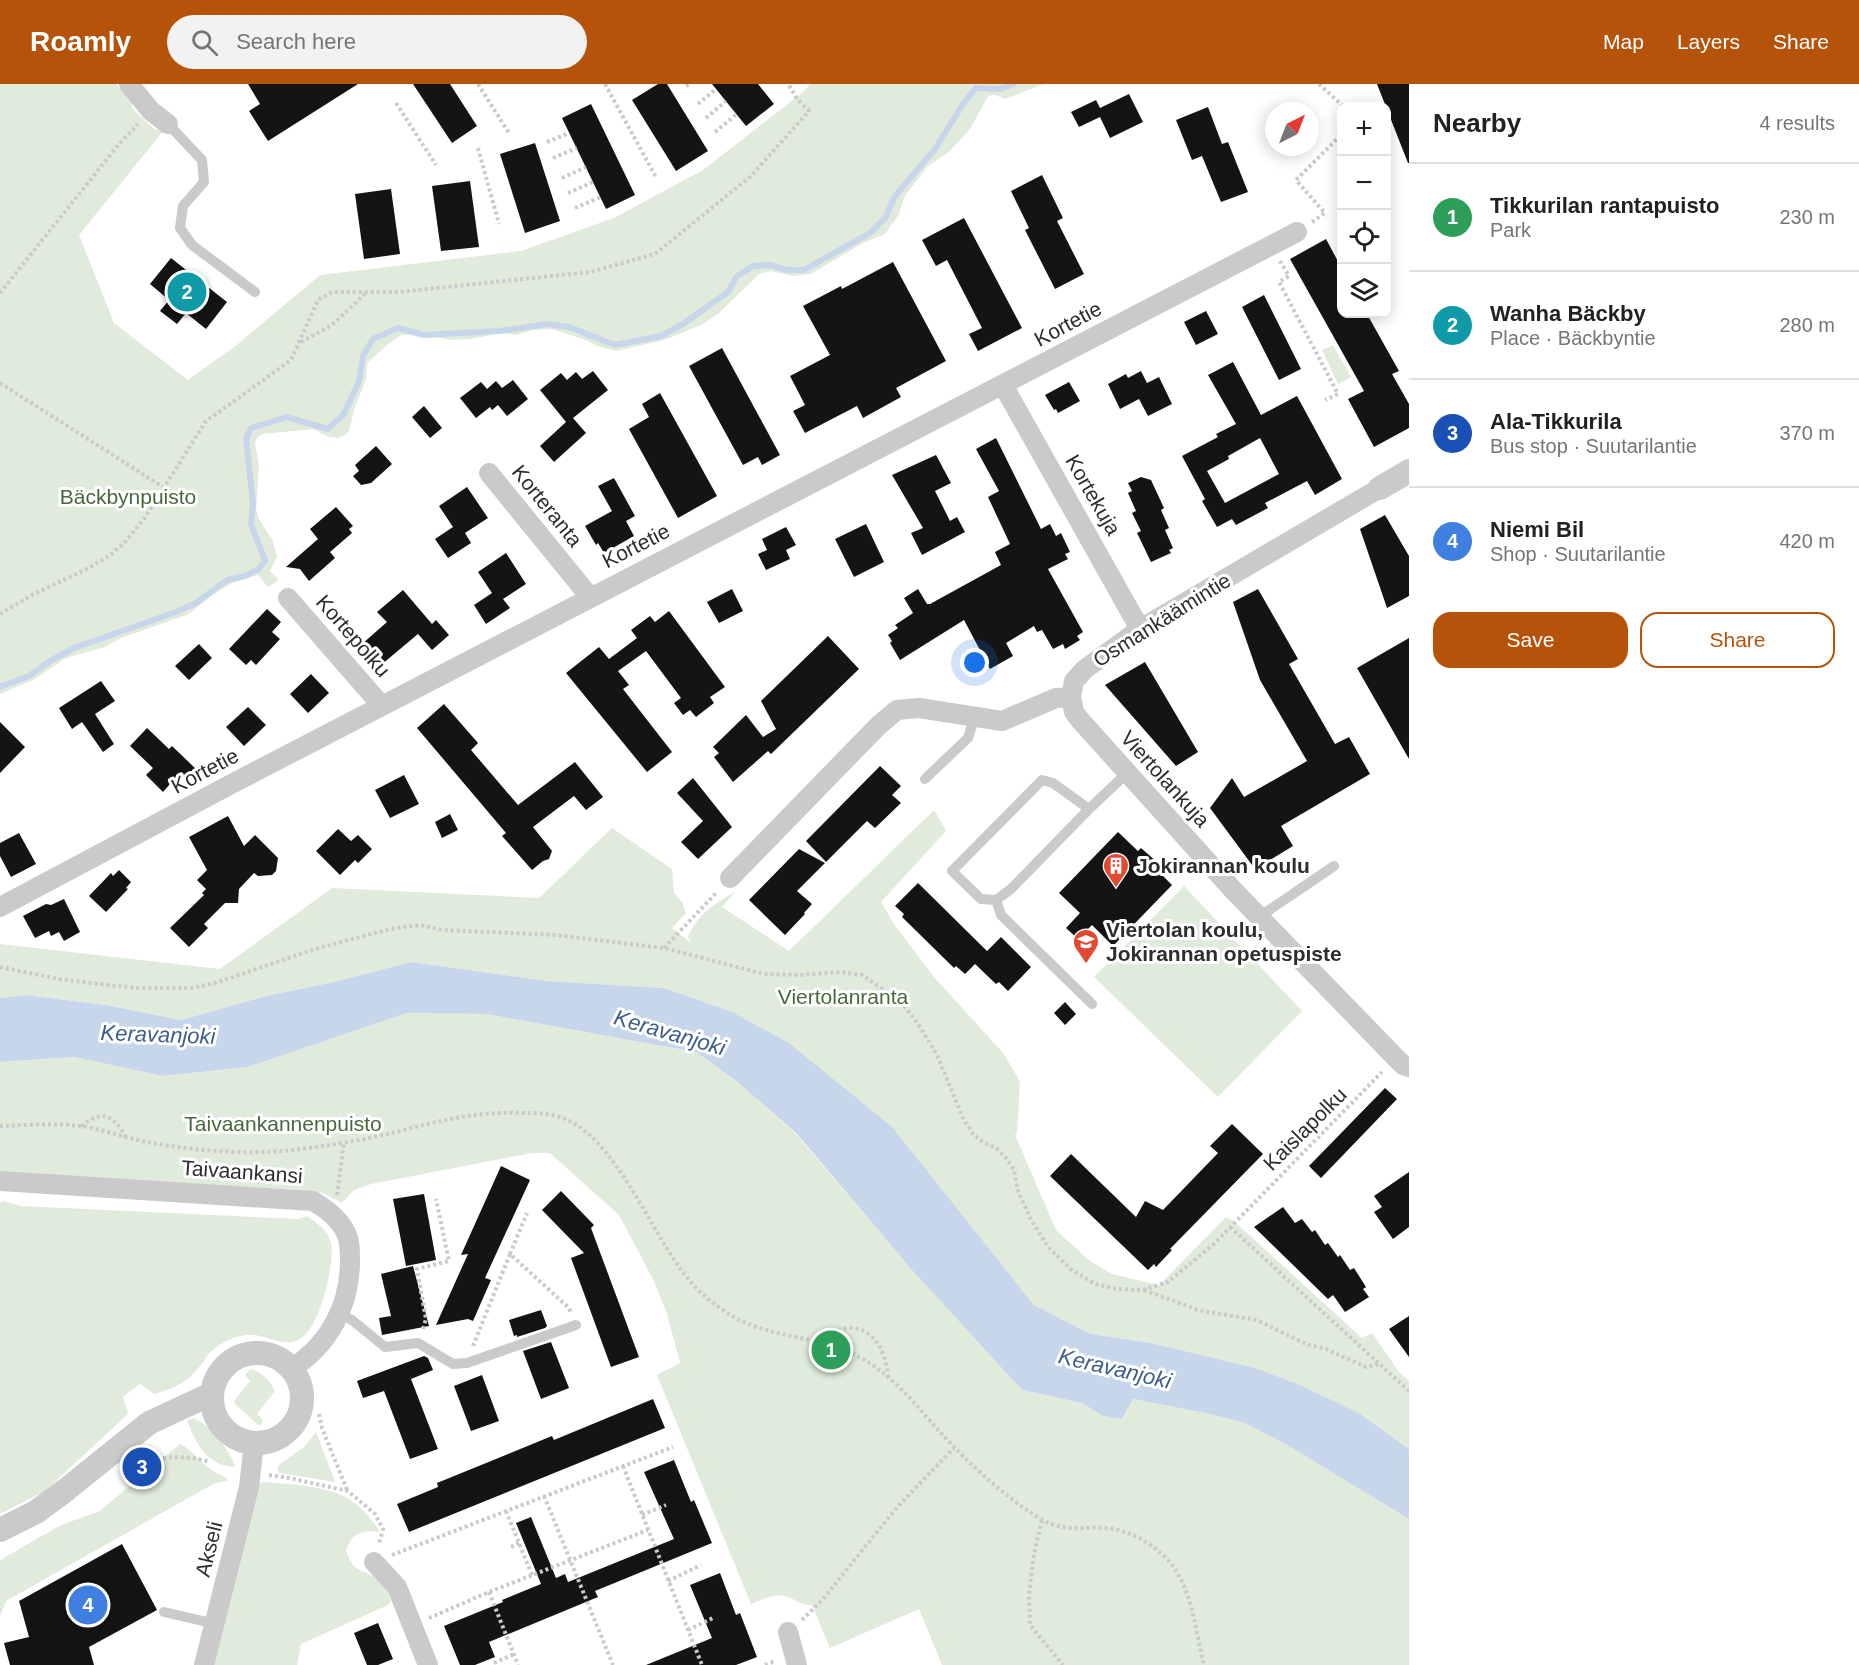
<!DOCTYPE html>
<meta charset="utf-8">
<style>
:root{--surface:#fff;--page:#f2f2f2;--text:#202124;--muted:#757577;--line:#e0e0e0;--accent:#b45309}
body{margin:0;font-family:Arial,sans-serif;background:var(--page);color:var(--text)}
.controls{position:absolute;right:18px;top:18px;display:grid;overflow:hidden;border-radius:12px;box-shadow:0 3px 15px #0003}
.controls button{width:54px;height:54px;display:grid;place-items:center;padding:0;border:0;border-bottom:2px solid var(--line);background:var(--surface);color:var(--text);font:30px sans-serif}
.compass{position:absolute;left:1265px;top:18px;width:54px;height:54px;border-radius:50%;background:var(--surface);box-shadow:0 3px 15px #0003;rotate:42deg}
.you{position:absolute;left:975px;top:579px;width:21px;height:21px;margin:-15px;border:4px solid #fff;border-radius:50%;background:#1a73e8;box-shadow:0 0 0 9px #1a73e833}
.badge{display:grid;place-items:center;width:39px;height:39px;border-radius:50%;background:var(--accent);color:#fff;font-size:20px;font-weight:700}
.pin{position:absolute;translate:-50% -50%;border:3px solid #fff;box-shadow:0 2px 6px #0006}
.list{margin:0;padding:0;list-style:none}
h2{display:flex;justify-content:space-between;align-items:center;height:78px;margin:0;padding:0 24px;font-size:26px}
h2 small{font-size:20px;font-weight:400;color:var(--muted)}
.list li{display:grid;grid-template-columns:39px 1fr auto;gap:18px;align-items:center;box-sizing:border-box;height:108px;padding:0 24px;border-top:2px solid var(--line)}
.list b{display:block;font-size:22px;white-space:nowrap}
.list p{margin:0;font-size:20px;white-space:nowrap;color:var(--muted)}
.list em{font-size:20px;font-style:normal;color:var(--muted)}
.actions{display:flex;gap:12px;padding:18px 24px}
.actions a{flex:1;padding:14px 0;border:2px solid var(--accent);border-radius:18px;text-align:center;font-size:21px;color:var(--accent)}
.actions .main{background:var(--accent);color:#fff}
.icon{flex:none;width:33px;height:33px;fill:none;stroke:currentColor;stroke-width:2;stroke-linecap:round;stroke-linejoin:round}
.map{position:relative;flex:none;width:1409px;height:1581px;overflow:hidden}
header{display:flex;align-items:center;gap:36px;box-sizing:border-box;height:84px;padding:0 30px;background:var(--accent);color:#fff}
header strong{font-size:28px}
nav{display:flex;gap:33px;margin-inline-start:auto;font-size:21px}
.search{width:420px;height:54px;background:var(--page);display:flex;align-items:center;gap:15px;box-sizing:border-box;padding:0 21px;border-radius:33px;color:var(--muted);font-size:22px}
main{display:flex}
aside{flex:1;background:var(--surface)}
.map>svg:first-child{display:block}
</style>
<header>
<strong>Roamly</strong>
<div class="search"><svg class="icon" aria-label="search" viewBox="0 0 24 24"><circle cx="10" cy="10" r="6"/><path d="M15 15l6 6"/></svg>Search here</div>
<nav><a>Map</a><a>Layers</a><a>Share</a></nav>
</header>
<main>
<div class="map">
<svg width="1409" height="1581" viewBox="0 0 1409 1581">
<rect width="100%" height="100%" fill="#fff"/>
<path fill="#e0ebdb" d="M0,0H116L132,17V24L154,45L164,46L79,151L114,239L188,296L238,260L320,191L521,167L614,134L703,86L802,9L810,0H1044L1005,15L995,11L988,12L970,45L950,67L927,83L905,112L898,132L885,150L863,159L811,190L792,192L771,187L759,190L718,230L701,241L664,256L616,267L597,262L586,256L551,245L533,246L516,251L501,249L471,255L452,256L415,250L401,251L386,262L367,279L366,295L354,326L349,347L345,351L338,354L329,353L313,345L262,350L257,354L255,359L259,382L256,425L259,435L273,457L277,473L270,487L279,496L268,503L258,491L232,499L212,511L189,530L121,554L105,563L66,574L35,595L0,610Z
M1333,261L1351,293L1338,300L1322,266Z
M934,726L946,747L881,818L894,840L934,893L1004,970L1020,998L1017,1049L1015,1051L1056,1146L1090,1177L1112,1190L1159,1201L1226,1133L1235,1138L1362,1254L1372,1249L1399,1288L1409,1297V1365L1359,1329L1300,1301L1256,1284L1151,1259L1091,1250L1034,1221L933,1095L789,959L731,928L664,904L548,897L411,878L334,898L266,912L181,936L106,921L26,911L0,914V860L220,885L332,804L539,814L612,744L672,785L674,809L682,818L686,829L672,844L691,859L688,853C696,831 716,819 736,807L722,823L789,867Z
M1184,802L1302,927L1218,1013L1094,893Z
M407,929L486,930L696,968L735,996L796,1050L911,1185L1022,1306L1082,1319L1103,1332L1122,1335L1133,1315L1205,1329L1245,1339L1287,1361L1409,1435V1581H942L919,1525L830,1564L812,1521C801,1522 795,1514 784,1512C773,1510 761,1516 751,1520L657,1291L680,1279L667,1230L654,1197L619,1131L550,1069H532L371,1100L354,1106L342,1119L323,1109L300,1106L126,1097L0,1087V978L74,973L163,992L248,983Z
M3,1117L21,1122L299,1135L307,1132C317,1139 328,1146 331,1159C335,1180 320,1246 298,1256C285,1263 267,1252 254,1251C242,1249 224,1257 215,1264C209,1268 205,1276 200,1282C187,1299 175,1304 154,1310L140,1300L123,1313L128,1330L45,1407L0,1430V1119Z
M250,1285C259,1286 272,1298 275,1307L257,1330L263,1336L261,1341H258L235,1320L234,1317L250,1297L245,1291Z
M193,1334C209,1339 231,1367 235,1383C207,1382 195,1358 187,1336Z
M316,1348L335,1398L279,1389L277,1385L280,1380L304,1363Z
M180,1360C190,1364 202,1380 213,1387C219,1391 224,1391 228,1397L215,1399L6,1517L0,1532V1476L61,1441L100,1427Z
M264,1398C289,1400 328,1402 349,1415C361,1422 371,1435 379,1446L378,1448C360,1445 351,1451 346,1467C355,1494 367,1483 382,1499C387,1504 389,1511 391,1517L388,1521L301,1560L297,1581H213L259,1399Z"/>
<path fill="#c7d6ea" d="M411,878L548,897L664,904L732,928L789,959L892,1043L1034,1221L1091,1250L1151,1259L1256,1284L1300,1301L1359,1329L1409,1365V1435L1287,1361L1245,1339L1205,1329L1133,1315L1122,1335L1103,1332L1082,1319L1022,1306L911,1185L797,1050L735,996L696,968L486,930L407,929L248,983L163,992L74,973L0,978V914L26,911L106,921L181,936L266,912L334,898Z"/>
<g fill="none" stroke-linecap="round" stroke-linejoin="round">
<path stroke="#c7d6ea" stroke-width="6" d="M0,603L29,592L50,577L74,564L176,528L196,519L227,496L245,492L259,485L265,476L251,440L253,420L246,355L251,344L287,333L328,345L344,330L359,297L363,272L373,255L398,244L424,251L499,247L547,240L569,243L615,261L661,252L683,240L728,208L737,192L753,182L770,181L787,186H804L870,149L885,134L895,112L935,65L965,17L976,4L1000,5L1013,0"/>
</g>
<path fill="#141414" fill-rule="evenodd" d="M248,0H358L268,57L249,27L260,20Z
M413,0H450L477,42L452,59Z
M658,0H667L708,67L676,87L632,16Z
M712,0H758L774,20L746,42Z
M1377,0H1409V79H1408Z
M1129,10L1143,38L1110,54L1100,33L1079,43L1071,28L1096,16L1100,24Z
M591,20L635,111L606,125L562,34Z
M1208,23L1222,60L1228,58L1248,108L1221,118L1202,72L1192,76L1176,36Z
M535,59L560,137L525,149L500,70Z
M1042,91L1063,134L1057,137L1084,190L1055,205L1025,146L1029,144L1011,107Z
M470,97L479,163L441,167L432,102Z
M391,105L400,170L364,175L355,110Z
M964,134L1022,244L978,267L969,250L982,244L947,176L936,182L922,156Z
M1326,155L1341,183V230H1367L1399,287L1392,290L1409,320V344L1374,363L1348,315L1364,307L1290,175Z
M171,174L227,218L206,245L186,229L177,240L160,227L169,216L150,200Z
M893,178L946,277L896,304L901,313L863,334L857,322L805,349L793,327L805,321L790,292L830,271L803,222L841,202L842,205Z
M1264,211L1301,285L1279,296L1242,223Z
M1206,227L1218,250L1196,261L1184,238Z
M722,264L780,371L762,381L758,373L743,381L689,282Z
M1233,278L1261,331L1297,312L1342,395L1315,411L1307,397L1265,419L1268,424L1236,441L1232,435L1217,443L1202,417L1205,415L1182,372L1218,353L1216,350L1236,340L1208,291ZM1260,354L1279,390L1225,419L1207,387L1229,375L1228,372Z
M593,287L608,306L573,334L586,349L554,378L540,362L566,338L540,306L561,289L567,296L576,288L582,295Z
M1141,287L1147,299L1159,293L1172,320L1148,332L1139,315L1120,325L1108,300L1126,290L1128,294Z
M513,296L528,315L507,332L498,321L492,326L490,323L476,334L460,314L481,298L487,305L496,297L502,304Z
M1069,298L1080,317L1058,329L1056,325L1054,326L1045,311Z
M660,309L717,412L678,434L629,345L649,333L642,320Z
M424,322L442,344L430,354L412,333Z
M996,354L1041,445L1050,440L1056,452L1061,449L1070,468L1065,470L1068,475L1048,485L1083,548L1077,552L1080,556L1065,565L1063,560L1053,565L1042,546L1037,548L1034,542L1006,559L1013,572L990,585L964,536L900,576L890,559L892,557L888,551L898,544L895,541L913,529L904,514L918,505L927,520H930L1001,481L995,468L1010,460L988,413L999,407L976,365Z
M376,362L392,380L371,399L361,401L353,392L359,387L355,381Z
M936,371L951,399L935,407L950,437L957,433L965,448L922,471L911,449L923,444L892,391Z
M1141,393L1151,396L1164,424L1161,426L1169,444L1165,446L1173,464L1169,466L1171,469L1151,478L1137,449L1141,447L1132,429L1136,427L1128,409L1132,407L1128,399Z
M614,394L635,432L626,437L634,452L604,469L598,459L596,461L585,442L612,427L598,402Z
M467,403L488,434L465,449L471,459L448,474L435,455L453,443L439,422Z
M336,423L353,442L349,445L352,449L330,468L335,474L309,497L300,485L286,483L318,455L310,445Z
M1385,431L1409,472V512L1387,524L1360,445Z
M866,440L884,478L854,493L835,455Z
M786,443L796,461L786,466L790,475L766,486L758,470L767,466L762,455Z
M506,469L526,500L503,515L510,524L486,540L474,521L492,509L478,488Z
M732,505L743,527L719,539L707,518Z
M1258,505L1298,575L1289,580L1335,660L1349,653L1370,690L1281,742L1293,762L1255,785L1210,724L1232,694L1244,713L1307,677L1260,596L1233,518Z
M403,506L432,540L436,536L449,551L432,566L418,550L381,581L362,560L387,538L377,528Z
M267,525L281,538L272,548L280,555L256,581L251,576L246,581L229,565Z
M669,527L725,603L710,613L714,619L696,633L690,626L683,631L674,619L681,614L646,567L618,587L629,601L623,605L672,668L647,688L566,589L599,563L609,575L637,554L631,546L650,532L655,538Z
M828,552L859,585L771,670L768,667L733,698L714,673L719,669L713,663L746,631L763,653L776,645L761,617Z
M1409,554V675L1357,584Z
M199,560L212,574L189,596L175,582Z
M1145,578L1198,668L1176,682L1105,601Z
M311,590L329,609L308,629L290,610Z
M101,597L115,617L95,630L114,660L103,668L82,638L72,645L59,624Z
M444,620L478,659L471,666L518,721L575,678L603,713L586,726L574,712L533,743L552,767L549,775L543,777L532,786L502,752L506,749L417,644Z
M248,623L266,641L244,662L226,643Z
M0,638L25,663L0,689Z
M147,644L169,665L172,662L197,686L185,698L182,695L173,703L170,700L163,708L146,691L153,684L130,662Z
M880,682L901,702L892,711L901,719L875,744L867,737L826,778L806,757Z
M404,691L419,720L390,734L375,706Z
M693,694L732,743L698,775L681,758L703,737L677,709Z
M450,730L458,746L442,754L435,738Z
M228,732L244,762L255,751L278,774L276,787L272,791L258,792L254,789L239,805L238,819H225L204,840L208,844L189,863L170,844L204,811L202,809L206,805L197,796L207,786L189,753Z
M338,745L351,757L358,751L372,765L358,779L355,776L340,791L316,767Z
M1118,748L1138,767L1141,764L1157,778L1153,782L1172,801L1113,862L1092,841L1078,855L1066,844L1080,829L1059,809Z
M19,749L36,780L11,793L0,772V759Z
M799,765L825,779L797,807L812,820L804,829L805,830L785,851L749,816Z
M119,786L131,798L126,804L128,805L106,828L89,812L111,789L113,792Z
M918,799L987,867L1001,853L1031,883L1008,907L999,898L996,900L975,880L965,890L956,882L954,884L902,833L904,830L895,822Z
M64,815L80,848L64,857L59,848L51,852L49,847L35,854L23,832L46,820L51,821Z
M1065,918L1076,930L1065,941L1054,929Z
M1385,1004L1397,1015L1321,1094L1309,1082Z
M1232,1040L1263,1070L1170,1165L1172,1166L1156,1183L1154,1180L1148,1186L1050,1092L1071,1070L1136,1133L1145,1117L1163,1126L1218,1069L1210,1062Z
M501,1082L530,1096L485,1194L491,1196L473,1237L468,1235L436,1241L468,1170L461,1171Z
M1409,1088V1143L1393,1155L1374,1128L1382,1123L1374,1112Z
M561,1107L594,1141L591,1144L639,1273L611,1283L571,1174L584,1169L542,1126Z
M424,1110L436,1176L406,1182L393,1115Z
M1283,1123L1295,1139L1302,1135L1312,1148L1315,1146L1325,1161L1328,1159L1338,1173L1340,1171L1350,1186L1354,1184L1366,1203L1363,1205L1369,1213L1345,1228L1333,1211L1328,1215L1254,1143Z
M413,1182L429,1242L382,1251L379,1234L391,1232L381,1190Z
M541,1226L547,1242L545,1244L517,1253V1251L514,1252L509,1236Z
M1409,1232V1273L1389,1245Z
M551,1258L569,1304L541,1315L523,1267Z
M424,1272L428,1274L433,1286L411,1295L438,1365L410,1375L384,1307L363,1314L357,1297Z
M482,1291L499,1337L471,1347L454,1302Z
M653,1315L665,1344L409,1448L397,1420L438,1403L437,1399L552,1352L554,1356Z
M674,1376L691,1418L694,1416L712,1459L595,1507L598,1513L489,1558L495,1573L475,1581H460L444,1542L503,1518L502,1516L541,1500L516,1439L531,1433L556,1494L565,1490L568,1498L674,1455L644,1388Z
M122,1460L157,1526L89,1563L94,1581H10L4,1559L29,1553L19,1517Z
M720,1489L736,1531L740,1529L757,1573L736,1581H646L712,1554L690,1501Z
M378,1539L393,1575L378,1581H367L354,1549Z"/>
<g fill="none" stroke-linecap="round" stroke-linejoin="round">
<path stroke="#cacaca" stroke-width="4" stroke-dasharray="3 3" stroke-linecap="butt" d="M478,0L509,49
M605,0L656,93
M1319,0L1343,22
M686,2L689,0
M396,19L436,81
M698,20L716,5
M706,34L726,17
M715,48L737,30
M547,58L569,49
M478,64L499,140
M553,74L577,64
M562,94L586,83
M568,109L593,98
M575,124L601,113
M1312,138L1325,129L1296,96L1342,50
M1280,177L1289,192L1279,198L1338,310L1325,316
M0,209L119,60L138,40
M301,258L332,241L366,209
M0,299L163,403
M0,530L32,511L89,484L109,472L126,457L144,435L206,337L291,276L318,216L332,208H399L590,188L655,170L751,92L809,27L798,16L788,0
M664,864L717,808
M0,883L59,895L108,901L138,904H192L215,899L315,865L390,845L420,841L443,846L556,851L664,864L764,890L803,891L841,888L862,891L899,916L917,938L937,971L963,1034L973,1050L983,1058L996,1064L1006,1074L1014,1086L1018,1107L1030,1134L1048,1163L1072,1186L1095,1200L1117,1205L1143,1206L1168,1198L1215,1159L1382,988
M0,1042C26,1041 55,1039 81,1042C105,1046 128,1055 152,1059C198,1067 246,1071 292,1066C327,1062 365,1056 400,1047C442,1036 479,1027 523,1029C535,1029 548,1029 560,1033C617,1052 651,1152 690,1197C701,1210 715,1221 729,1230C770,1256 820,1250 861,1274C893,1291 917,1323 941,1349C968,1379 1007,1415 1041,1435C1069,1451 1086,1440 1113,1445C1132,1448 1150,1459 1164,1472C1192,1499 1195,1545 1204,1581
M81,1042C103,1025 113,1031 126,1053
M337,1111L344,1058
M1230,1143L1409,1307
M510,1170L527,1129
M1144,1206L1198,1226L1257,1236L1306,1260L1326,1265L1366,1283L1379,1280
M423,1245L426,1235L417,1185L449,1177L436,1115
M817,1258C827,1252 839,1243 852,1244C876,1245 888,1274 888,1294
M473,1262L510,1170L569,1224L571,1229
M319,1330L322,1344L347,1406
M151,1376C172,1372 189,1372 210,1378
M623,1382L702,1581
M269,1391L289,1394L348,1407L375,1430L383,1445L379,1460
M544,1412L613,1581
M506,1427L532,1491
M642,1431L666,1421
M1042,1436L1034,1470L1029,1511L1030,1541L1063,1581
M511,1463L519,1459
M392,1471L673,1363
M668,1497L701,1481
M489,1508L518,1581
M429,1534L489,1508L648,1446
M802,1536L823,1515L898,1422L954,1364
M688,1546L713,1534
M494,1579L514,1570
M765,1581L775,1577"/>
<path stroke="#cacaca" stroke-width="10" d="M168,40L202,76L204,98L183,122L180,144L192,161L255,208
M925,695L968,654L975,632
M1089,725L1011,805L996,816L981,815L952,787L1042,696L1053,699L1089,725L1127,689
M996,816L1001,831L1092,920
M1259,833L1334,782
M339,1230L352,1236L385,1263L418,1259L453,1280L467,1279L576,1241
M164,1528L216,1540"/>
<path stroke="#cacaca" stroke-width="20" d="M129,0L151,27L168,40
M1003,301L1140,545
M489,389L590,513
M1380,404L1140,545L1085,585L1074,597L1071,613L1074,628L1080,636L1234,807L1397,975L1403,981L1409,983
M288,514L382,622
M730,794L879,641L897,626L919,624L1002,637L1056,614L1071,613
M0,823L239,696L1297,148
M0,1097L313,1117C326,1125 339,1134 346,1149C350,1157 350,1167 350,1176C350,1221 330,1260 291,1285
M374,1478L397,1503L428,1581
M788,1548L797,1581
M204,1581L249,1403L254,1359"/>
<path stroke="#cacaca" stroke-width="24" d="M1380,404L1409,387
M212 1314a45 45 0 1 1 90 0a45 45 0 1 1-90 0Z
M0,1446L36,1428L67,1405L149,1339L211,1310"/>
</g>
<defs>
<symbol id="building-pin" viewBox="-11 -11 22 30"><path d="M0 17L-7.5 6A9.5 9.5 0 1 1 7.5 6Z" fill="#e14933" stroke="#fff"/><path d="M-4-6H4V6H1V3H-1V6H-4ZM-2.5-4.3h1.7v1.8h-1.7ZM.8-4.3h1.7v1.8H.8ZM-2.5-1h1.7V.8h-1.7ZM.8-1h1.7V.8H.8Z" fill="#fff"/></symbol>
<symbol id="school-pin" viewBox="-11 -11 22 30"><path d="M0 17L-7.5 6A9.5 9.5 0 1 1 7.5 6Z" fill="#e14933" stroke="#fff"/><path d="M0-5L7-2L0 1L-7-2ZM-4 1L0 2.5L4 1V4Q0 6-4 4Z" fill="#fff"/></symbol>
</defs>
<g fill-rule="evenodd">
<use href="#building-pin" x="1101" y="767" width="30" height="40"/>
<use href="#school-pin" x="1071" y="843" width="30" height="40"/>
</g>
<g text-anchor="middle" stroke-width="6" stroke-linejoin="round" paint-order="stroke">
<g font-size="21" fill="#2d2d2d" stroke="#fff">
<text transform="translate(1068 240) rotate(-28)" y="7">Kortetie</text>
<text transform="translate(1093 411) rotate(60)" y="7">Kortekuja</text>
<text transform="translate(547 422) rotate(51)" y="7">Korteranta</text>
<text transform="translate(636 462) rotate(-27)" y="7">Kortetie</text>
<text transform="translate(1162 536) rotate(-32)" y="7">Osmankäämintie</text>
<text transform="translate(353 552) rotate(49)" y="7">Kortepolku</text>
<text transform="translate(205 687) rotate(-28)" y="7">Kortetie</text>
<text transform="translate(1165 695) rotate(48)" y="7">Viertolankuja</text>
<text transform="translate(1305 1045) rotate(-45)" y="7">Kaislapolku</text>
<text transform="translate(242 1088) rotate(4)" y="7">Taivaankansi</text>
<text transform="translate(209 1465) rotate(-76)" y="7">Akseli</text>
</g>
<g font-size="21" fill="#48683c" stroke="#fff">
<text x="128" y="420">Bäckbynpuisto</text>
<text x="843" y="920">Viertolanranta</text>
<text x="283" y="1047">Taivaankannenpuisto</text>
</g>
<g font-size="21" font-weight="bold" fill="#2d2d2d" stroke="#fff" text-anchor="start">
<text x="1136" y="789">Jokirannan koulu</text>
<text x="1106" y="853">Viertolan koulu,<tspan x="1106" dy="24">Jokirannan opetuspiste</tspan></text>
</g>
<g font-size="22" font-style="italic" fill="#3d5e8d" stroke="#fff">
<text transform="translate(670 948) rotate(16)" y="8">Keravanjoki</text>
<text transform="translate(158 950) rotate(2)" y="8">Keravanjoki</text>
<text transform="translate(1115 1284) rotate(13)" y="8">Keravanjoki</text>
</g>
</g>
</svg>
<div class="controls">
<button>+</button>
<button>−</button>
<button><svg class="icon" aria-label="locate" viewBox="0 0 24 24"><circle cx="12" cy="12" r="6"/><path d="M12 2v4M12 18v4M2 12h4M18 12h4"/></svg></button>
<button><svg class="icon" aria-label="layers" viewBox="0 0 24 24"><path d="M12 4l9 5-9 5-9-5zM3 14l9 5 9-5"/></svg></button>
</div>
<svg class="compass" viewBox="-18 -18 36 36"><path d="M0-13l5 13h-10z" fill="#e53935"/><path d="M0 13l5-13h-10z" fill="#757577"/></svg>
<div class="you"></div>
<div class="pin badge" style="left:831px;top:1266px;background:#2e9e5b">1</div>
<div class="pin badge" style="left:187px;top:208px;background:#0f9aa8">2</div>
<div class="pin badge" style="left:142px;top:1383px;background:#1a4fb4">3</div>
<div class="pin badge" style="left:88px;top:1521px;background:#3f7fe0">4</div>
</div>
<aside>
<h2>Nearby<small>4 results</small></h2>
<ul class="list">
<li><span class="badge" style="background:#2e9e5b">1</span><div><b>Tikkurilan rantapuisto</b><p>Park</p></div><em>230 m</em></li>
<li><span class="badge" style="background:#0f9aa8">2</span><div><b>Wanha Bäckby</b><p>Place · Bäckbyntie</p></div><em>280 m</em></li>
<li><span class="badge" style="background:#1a4fb4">3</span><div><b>Ala-Tikkurila</b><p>Bus stop · Suutarilantie</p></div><em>370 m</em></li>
<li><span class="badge" style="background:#3f7fe0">4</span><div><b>Niemi Bil</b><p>Shop · Suutarilantie</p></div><em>420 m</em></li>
</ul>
<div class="actions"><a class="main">Save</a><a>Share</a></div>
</aside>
</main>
